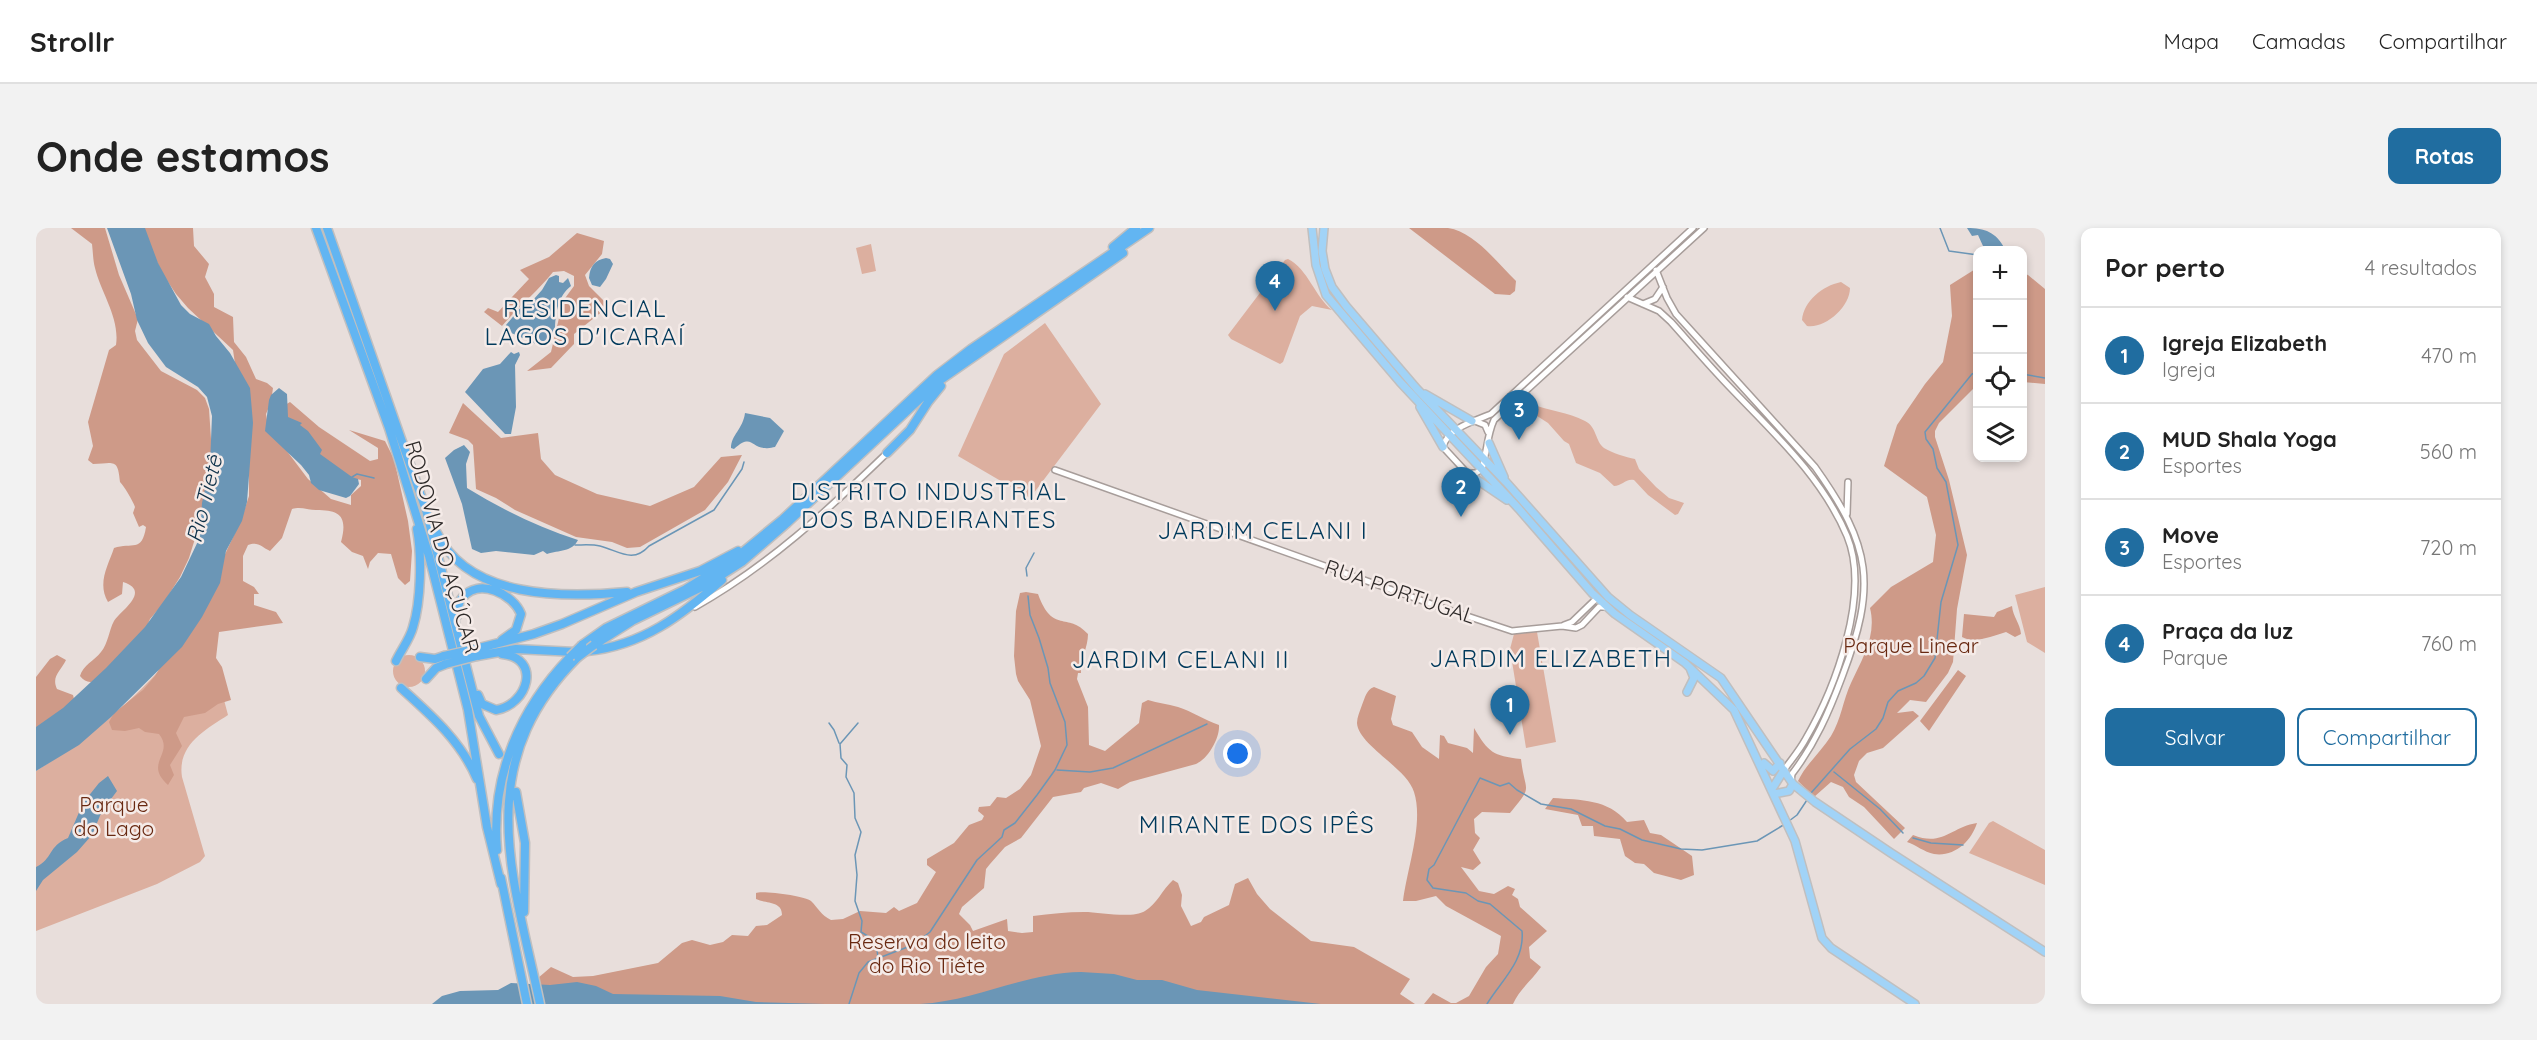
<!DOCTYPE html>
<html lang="pt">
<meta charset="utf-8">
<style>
:root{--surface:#fff;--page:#f2f2f2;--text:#222;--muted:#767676;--line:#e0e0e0;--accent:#206da0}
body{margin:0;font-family:Quicksand,sans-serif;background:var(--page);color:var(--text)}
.controls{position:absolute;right:18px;top:18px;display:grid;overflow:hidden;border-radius:12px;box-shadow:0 3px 9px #0003}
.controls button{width:54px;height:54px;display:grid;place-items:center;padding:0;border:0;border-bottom:2px solid var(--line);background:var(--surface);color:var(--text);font:30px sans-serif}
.you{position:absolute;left:1202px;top:526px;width:21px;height:21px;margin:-15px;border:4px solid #fff;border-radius:50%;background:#1a73e8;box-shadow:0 0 0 9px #1a73e833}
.badge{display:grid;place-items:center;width:39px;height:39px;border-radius:50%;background:var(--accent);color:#fff;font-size:20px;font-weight:700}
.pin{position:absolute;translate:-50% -50px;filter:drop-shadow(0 2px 3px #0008)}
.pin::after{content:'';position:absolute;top:32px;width:21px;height:18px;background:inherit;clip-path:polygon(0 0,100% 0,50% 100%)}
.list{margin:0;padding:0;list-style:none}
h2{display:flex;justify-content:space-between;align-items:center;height:78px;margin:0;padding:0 24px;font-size:26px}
h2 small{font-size:20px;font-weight:400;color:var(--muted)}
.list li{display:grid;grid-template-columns:39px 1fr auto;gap:18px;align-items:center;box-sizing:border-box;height:96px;padding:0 24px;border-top:2px solid var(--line)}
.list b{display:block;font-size:22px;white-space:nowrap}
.list p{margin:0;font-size:20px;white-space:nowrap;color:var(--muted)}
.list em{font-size:20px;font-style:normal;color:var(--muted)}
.actions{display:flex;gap:12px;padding:18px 24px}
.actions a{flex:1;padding:14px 0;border:2px solid var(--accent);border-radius:12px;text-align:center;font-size:21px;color:var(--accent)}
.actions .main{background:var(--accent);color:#fff}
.icon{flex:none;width:33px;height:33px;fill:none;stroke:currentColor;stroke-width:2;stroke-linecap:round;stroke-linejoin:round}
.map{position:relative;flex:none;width:2009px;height:776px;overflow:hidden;border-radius:12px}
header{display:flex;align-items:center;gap:36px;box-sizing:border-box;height:84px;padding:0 30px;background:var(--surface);border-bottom:2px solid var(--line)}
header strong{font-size:28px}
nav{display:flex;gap:33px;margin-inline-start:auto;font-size:21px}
.intro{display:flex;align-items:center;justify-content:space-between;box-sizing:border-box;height:144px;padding:0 36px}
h1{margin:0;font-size:42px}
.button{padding:15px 27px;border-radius:12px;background:var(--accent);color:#fff;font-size:21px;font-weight:700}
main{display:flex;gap:36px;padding:0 36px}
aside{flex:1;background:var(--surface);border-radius:12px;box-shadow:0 3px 9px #0003}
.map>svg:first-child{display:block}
</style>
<header>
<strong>Strollr</strong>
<nav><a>Mapa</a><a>Camadas</a><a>Compartilhar</a></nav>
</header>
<div class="intro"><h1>Onde estamos</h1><a class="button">Rotas</a></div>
<main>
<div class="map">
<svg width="2009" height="776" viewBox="0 0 2009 776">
<rect width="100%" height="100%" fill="#e8dedb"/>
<path fill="#dcaf9f" d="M835,16L840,43L826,46L820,20Z
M1252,31C1272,41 1279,69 1296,82L1276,78L1264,88L1247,134L1244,136L1195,111L1192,107L1249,32Z
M1805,54L1814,60C1814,79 1789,101 1771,98L1766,92C1768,73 1786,58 1805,54Z
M1009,95L1065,176L994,270L922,228L968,126Z
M1495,176C1513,183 1532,184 1549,193C1561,199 1559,213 1568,220C1576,225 1590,229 1599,231L1603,241L1620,259L1633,270L1648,275L1642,286L1639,287L1612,267L1598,252C1590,250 1586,258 1578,258L1564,245L1540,235L1533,216L1528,213L1512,195L1498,186Z
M2009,359V425L1991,414L1979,367Z
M166,389L192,487C169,502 141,517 146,549L169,628L164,634L121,656L0,703V543C64,503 123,452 166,389Z
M1501,404L1520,514L1490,520L1474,421L1478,406Z
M357 443a16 16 0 1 1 32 0a16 16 0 1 1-32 0Z
M1957,593L2009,622V657L1933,625L1953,595Z"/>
<path fill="#ce9a88" d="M35,0H69L83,47L102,91L99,103L101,112L125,143L161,162L169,170L173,181L176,226L162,301L153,330L144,349L127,376L114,391L108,405L60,453C53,455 49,454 44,448C47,437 58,433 65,424C72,416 73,402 78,393C84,383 116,363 87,354L86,366L72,374C61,355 72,338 78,320C96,314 106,325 110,299L107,297L103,299L97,285L99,279C97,273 88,258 84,254C82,230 78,235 57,236L52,232L57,218L52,194L73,122L80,117C84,90 65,65 59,40C57,33 57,24 56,16Z
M104,0H157L158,18L173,36L169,49L178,66V79L197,89L198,114L210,129L220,151L231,155L237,160L235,174L230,186L232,198L272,251L295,271L315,277V267L325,258V252C294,248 270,210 250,189L249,177L254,174L283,199L334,233L342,231V220L313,202L349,213L358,231L372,293L376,323L374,353L369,357L362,350L355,326L342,325L334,334L332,341L327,328L316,324L305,314C312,288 304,282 280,282C271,282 265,278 256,281L246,310L234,323C226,319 222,313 212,317L207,328V353L218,359L223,366H218V377L240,384L247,395L183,404L180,430L186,439L195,472L182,476L169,485L148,489L140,505L146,518L134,537L138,547L132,557C107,535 139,526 123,506L109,504L103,500L89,503L76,502L73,494L78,485L107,462L119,448L183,339L205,292L213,268V232L197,122L152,80L140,66L128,48Z
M1373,0C1386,0 1400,0 1412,0C1439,4 1461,35 1480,53L1479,63L1474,67L1459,66Z
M541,5L568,13L566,26L549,47L553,58L573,78L538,106V116L515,140L491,143L515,124L527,73L538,58V48L528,43L517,44C501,64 482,79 466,98L448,84L452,80L462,84L493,51L484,42L513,29Z
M1941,40V157L1903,195L1899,203V209L1913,252L1931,327L1921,381L1917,434L1912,445L1890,474L1874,472L1861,485L1877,483L1883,488L1847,520L1831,525L1823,533L1818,547L1820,554L1869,600L1858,611L1828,579L1813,569L1807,559L1795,554L1778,569L1762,553C1770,536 1785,524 1795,508C1805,492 1807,472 1815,455C1826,431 1841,408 1834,380L1855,359L1897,334L1900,307L1891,269L1848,238L1861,197L1889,156L1907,134L1916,88L1914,57Z
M1987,45L1992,47L2009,61V156L1987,154Z
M427,175L465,210L502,205L505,231L519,247L561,266L614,278L658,259L685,229L706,227L692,254L669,282L604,319L591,320L576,314L540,309L479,282L460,270L440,261L437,217L432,212L413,205Z
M990,364L1002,366C1017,407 1031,383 1052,406C1052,420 1044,431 1045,445H1042L1041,451L1052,479L1053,517L1069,523L1103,495L1106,475L1112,472C1122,475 1131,476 1142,479C1155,483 1169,492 1183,497C1184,510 1172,531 1160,536L1094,554L1082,561L1065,555L1048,560L1045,564L1017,569L985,610L969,619L954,636L950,641L948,660L926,679L923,686L934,697L937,703L971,691L972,703L986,705L997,704V688C1014,686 1031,684 1048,684C1064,684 1096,691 1109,683C1121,676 1126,662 1137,652L1142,655L1146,667L1145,678L1155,698L1165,694L1168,689L1193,677L1199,656L1212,650L1221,666L1234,681L1275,713L1318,719L1374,751L1364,766L1379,776H623L505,760L502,750L515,739L537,749L557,748L622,735L646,715L656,712L674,717L687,714L696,707L712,708L720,698L731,697L746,687C746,673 731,676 720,671V665C725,662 770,668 775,673C782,680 785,687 795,692L807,691L824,683L850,685L858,679L863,683L881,675L900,644L891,637V631L918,615L933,597L946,592L948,588L942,583L943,579L954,578L961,569L970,570L984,561L995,547L1005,518L994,472L982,453L980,446L978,428L980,383L984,365Z
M1976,378C1977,389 1984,395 1985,406L1979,409L1970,404C1956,408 1939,416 1926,409L1928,386L1958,389L1961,384Z
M21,427L30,432C25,443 15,448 21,461L37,467L39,475L0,507V449L14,431Z
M1922,442L1930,448L1893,503L1884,493Z
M1338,459L1360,468L1355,491L1357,497L1376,504L1386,519L1403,531L1404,507L1408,508L1412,515L1431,520L1437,525L1438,500C1452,524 1457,528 1485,531C1489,566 1498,556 1474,585L1446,584L1438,591L1439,605L1444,610L1437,622L1445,635L1437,642L1425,639L1443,663L1458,666L1472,658L1479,661L1476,667L1482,671L1484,679L1511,703L1493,719L1494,730L1505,739C1496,752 1483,762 1477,776H1388L1397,765L1415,775H1420L1433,768L1450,739L1462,726L1465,708L1410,678L1400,668L1380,673H1367C1371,640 1388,595 1378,564C1371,540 1322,517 1321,495C1321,489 1324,483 1326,477C1329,470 1330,462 1338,459Z
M1517,570C1545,572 1572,571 1591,594L1608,592L1614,605L1625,607L1656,628L1658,647L1645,652L1618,645L1608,636L1599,635L1589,628L1584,611L1558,608L1557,598H1546L1542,587L1509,581Z
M1941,595C1935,614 1918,629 1898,626C1888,624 1880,617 1871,614L1877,607C1907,619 1915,599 1941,595Z"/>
<path fill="#6b96b6" d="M71,0H109L122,35L145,77L154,86L173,96L180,108L194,125L214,160L217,195L211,274L206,293L190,323L184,355L166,389L146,419L75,489L43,517L0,543V499L27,480L70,440L109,399L145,349L164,309L166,275L174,236L176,188L171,169L162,159L130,139L112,115L101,92L95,66Z
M1931,0C1949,0 1960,4 1969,21L1963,22L1947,18L1942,7L1936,8Z
M570,30L574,31L577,36L570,51L564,59L556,57L553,50C554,38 559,32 570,30Z
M520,47L523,48V54L527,55L532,50L535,58C522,68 520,84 519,99C519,105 514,113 511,118L500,116L471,103L470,97L486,78L497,72L506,62L513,50Z
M475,124L478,126L483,124L484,127L479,137L480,179L475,206H469L429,164L447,141L464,136Z
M243,160L251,166L252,189L266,195L264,197L272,203L286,222L284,226L316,249L322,251L323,256L314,268L310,270L283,262L275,255L273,247L265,237L229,203L233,172L235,167Z
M709,185L734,190L748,203L739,219C736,219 733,221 729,220C715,220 716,205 698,221L695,220C695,207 707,201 709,185Z
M428,217L434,224L430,236L431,260C467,282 502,299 542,312C536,324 523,322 511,326L507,323L498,327L460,323L445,325L436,321L426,276L409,230L418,222Z
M72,548L81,563L66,583L56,607L41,624L7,652L0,663V639C17,631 12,618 32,610L47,575L63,555Z
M1045,744L1078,746L1101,752H1126L1161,762L1285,776H884C939,773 988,745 1045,744Z
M541,754L560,758L577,766L684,768L720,774L789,776H396L406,768L424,763L462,762L475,755L514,757Z"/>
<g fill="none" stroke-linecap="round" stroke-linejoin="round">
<path stroke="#6b96b6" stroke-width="1.5" d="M1904,0L1913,23L1942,27
M1986,90L1989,96L1986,110
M1986,146L2009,150
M316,249L321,246L338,250
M539,317C547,317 556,316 564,318C583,323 597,336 613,318L678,282L706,241L708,234
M991,348L990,340L998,325
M793,495L798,502L803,515
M822,495L804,516L805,530L811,537L810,549L818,565L819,590L825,604L819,627L821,647L819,673L826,693L825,704L840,713L842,730
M1021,542L1054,544L1077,540L1171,496
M1798,544L1844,581L1867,605
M1775,565L1814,521L1840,501L1847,490L1852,474L1862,463L1880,455L1888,448L1899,430L1905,374L1922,317L1910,254L1901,240L1897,221L1890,211L1889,204L1936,146L1942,144
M1753,593L1761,587L1771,572
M1877,610L1895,615L1927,617
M813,776L823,745L832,734L877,717L894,704L941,632L966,609L968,602L979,595L1001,567L1019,542L1031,517L1029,494L1014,455L1012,440L1003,410L994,387L992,368
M1451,776C1465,753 1489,733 1486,703L1454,676L1442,673L1430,665L1397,660L1391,652L1393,641L1398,637L1444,550L1464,558L1473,555L1481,562L1505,576L1535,581L1569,598L1584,601L1606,612L1645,621L1666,622L1721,613L1749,596"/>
<defs>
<path id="minor" d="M1657,0L1455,186C1439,193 1411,200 1407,219L1431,245H1440L1446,241C1451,224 1451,207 1458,192L1668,0
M1620,42L1631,70L1640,86L1779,239C1836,319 1841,357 1806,449C1793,484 1779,516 1756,546L1755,553
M1591,69L1623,83L1635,94C1652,113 1669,133 1687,152C1732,200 1785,246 1811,308C1835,366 1799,461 1769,512C1763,523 1755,532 1748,542
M1607,76L1619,71L1627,59
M1439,193L1449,197L1452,204
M1019,242L1404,379L1476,403L1526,398L1540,400L1546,397L1563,379H1571
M1811,286L1812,254
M659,379C732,338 791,283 851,225
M1528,397L1536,394L1561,370"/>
<path id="major" d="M1276,0L1280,37L1290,67L1364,154L1483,281L1556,365L1579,386L1649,435L1698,482L1759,613L1786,710L1795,720L1879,776
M1288,0L1286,23L1289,41L1296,59L1310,78L1381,161L1470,254L1572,369L1594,387L1685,450L1757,556L1779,574L1855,625L2009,724
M1389,166L1436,193
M1384,179L1407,219
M1453,215L1468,249
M1431,245L1471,272
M1651,464L1658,450L1654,440
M1728,535L1737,543L1744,535
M1736,561L1748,542
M1738,566L1753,563L1757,556"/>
<path id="highway" d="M280,0L353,200L393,328L432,482L451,599L465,656
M291,0L390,282L443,488L463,526
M1077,19L1100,0
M851,225L874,202L892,174L905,158
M401,305C432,371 528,370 591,364
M421,388C422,382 422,374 426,370C443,349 477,366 485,386L480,402L466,412
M546,417L570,400L650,361L697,332L747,291L901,147L935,121L1113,0
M558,417L596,393L670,357L706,334L751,295L903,153L1087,25
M439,421L498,406L526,396L600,364L664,343L702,323
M551,423C606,418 646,387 686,352
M441,428L480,421L539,424
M384,429L399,431L408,428
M360,433C365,422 374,411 377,399C385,373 386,328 381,301
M390,451L400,440L410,436
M365,460C395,487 425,513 441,551
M442,467L446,476L460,482C492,477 506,430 466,426
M480,564L489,615L488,684
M461,622C455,548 483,482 534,429
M465,650L491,776
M504,776C477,648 434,536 542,429"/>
</defs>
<use href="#minor" stroke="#a79d9a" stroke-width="8"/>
<use href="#major" stroke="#c0bfbf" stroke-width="10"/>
<use href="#highway" stroke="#c0bfbf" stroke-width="11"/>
<use href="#minor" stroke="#fff" stroke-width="5"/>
<use href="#major" stroke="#a1d3f7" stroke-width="7"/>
<use href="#highway" stroke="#62b5f2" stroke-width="8"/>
<defs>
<path id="highway-bridge" d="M408,428L439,421
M534,429L546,417
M542,429L558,417
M410,436L441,428"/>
</defs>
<use href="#highway-bridge" stroke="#c0bfbf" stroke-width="11" stroke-linecap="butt"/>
<use href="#highway-bridge" stroke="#62b5f2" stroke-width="8"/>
</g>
<g text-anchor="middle" stroke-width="5" stroke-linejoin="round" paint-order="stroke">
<g font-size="21" fill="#2e2a29" stroke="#f5ebe8">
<text transform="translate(406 319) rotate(74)" y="7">RODOVIA DO AÇÚCAR</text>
<text transform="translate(1364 364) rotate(19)" y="7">RUA PORTUGAL</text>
</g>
<g font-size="21" fill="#692911" stroke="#f5ebe8">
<text x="1875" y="425">Parque Linear</text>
<text x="78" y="584">Parque<tspan x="78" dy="24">do Lago</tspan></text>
<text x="891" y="721">Reserva do leito<tspan x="891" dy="24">do Rio Tiête</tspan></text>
</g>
<g font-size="22" font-style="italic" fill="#0f324a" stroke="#f5ebe8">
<text transform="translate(168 271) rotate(-76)" y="8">Rio Tietê</text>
</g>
<g font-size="24" letter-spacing="1.5" fill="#00395b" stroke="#f5ebe8">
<text x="549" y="89">RESIDENCIAL<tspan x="549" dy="28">LAGOS D'ICARAÍ</tspan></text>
<text x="893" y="272">DISTRITO INDUSTRIAL<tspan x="893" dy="28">DOS BANDEIRANTES</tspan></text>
<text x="1227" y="311">JARDIM CELANI I</text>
<text x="1515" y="439">JARDIM ELIZABETH</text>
<text x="1145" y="440">JARDIM CELANI II</text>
<text x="1221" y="605">MIRANTE DOS IPÊS</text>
</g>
</g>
</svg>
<div class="controls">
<button>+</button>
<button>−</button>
<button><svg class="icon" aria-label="locate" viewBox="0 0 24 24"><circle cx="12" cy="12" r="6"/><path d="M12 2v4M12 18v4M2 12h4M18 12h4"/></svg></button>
<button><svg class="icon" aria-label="layers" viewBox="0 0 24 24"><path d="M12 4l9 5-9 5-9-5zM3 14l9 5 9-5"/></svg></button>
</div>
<div class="you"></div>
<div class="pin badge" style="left:1474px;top:507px">1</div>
<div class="pin badge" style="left:1425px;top:289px">2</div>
<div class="pin badge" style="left:1483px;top:212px">3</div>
<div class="pin badge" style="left:1239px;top:83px">4</div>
</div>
<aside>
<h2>Por perto<small>4 resultados</small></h2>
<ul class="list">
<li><span class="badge">1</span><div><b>Igreja Elizabeth</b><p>Igreja</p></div><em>470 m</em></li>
<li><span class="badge">2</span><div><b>MUD Shala Yoga</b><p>Esportes</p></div><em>560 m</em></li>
<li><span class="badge">3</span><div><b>Move</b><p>Esportes</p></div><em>720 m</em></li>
<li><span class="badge">4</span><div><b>Praça da luz</b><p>Parque</p></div><em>760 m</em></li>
</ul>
<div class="actions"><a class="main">Salvar</a><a>Compartilhar</a></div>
</aside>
</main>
